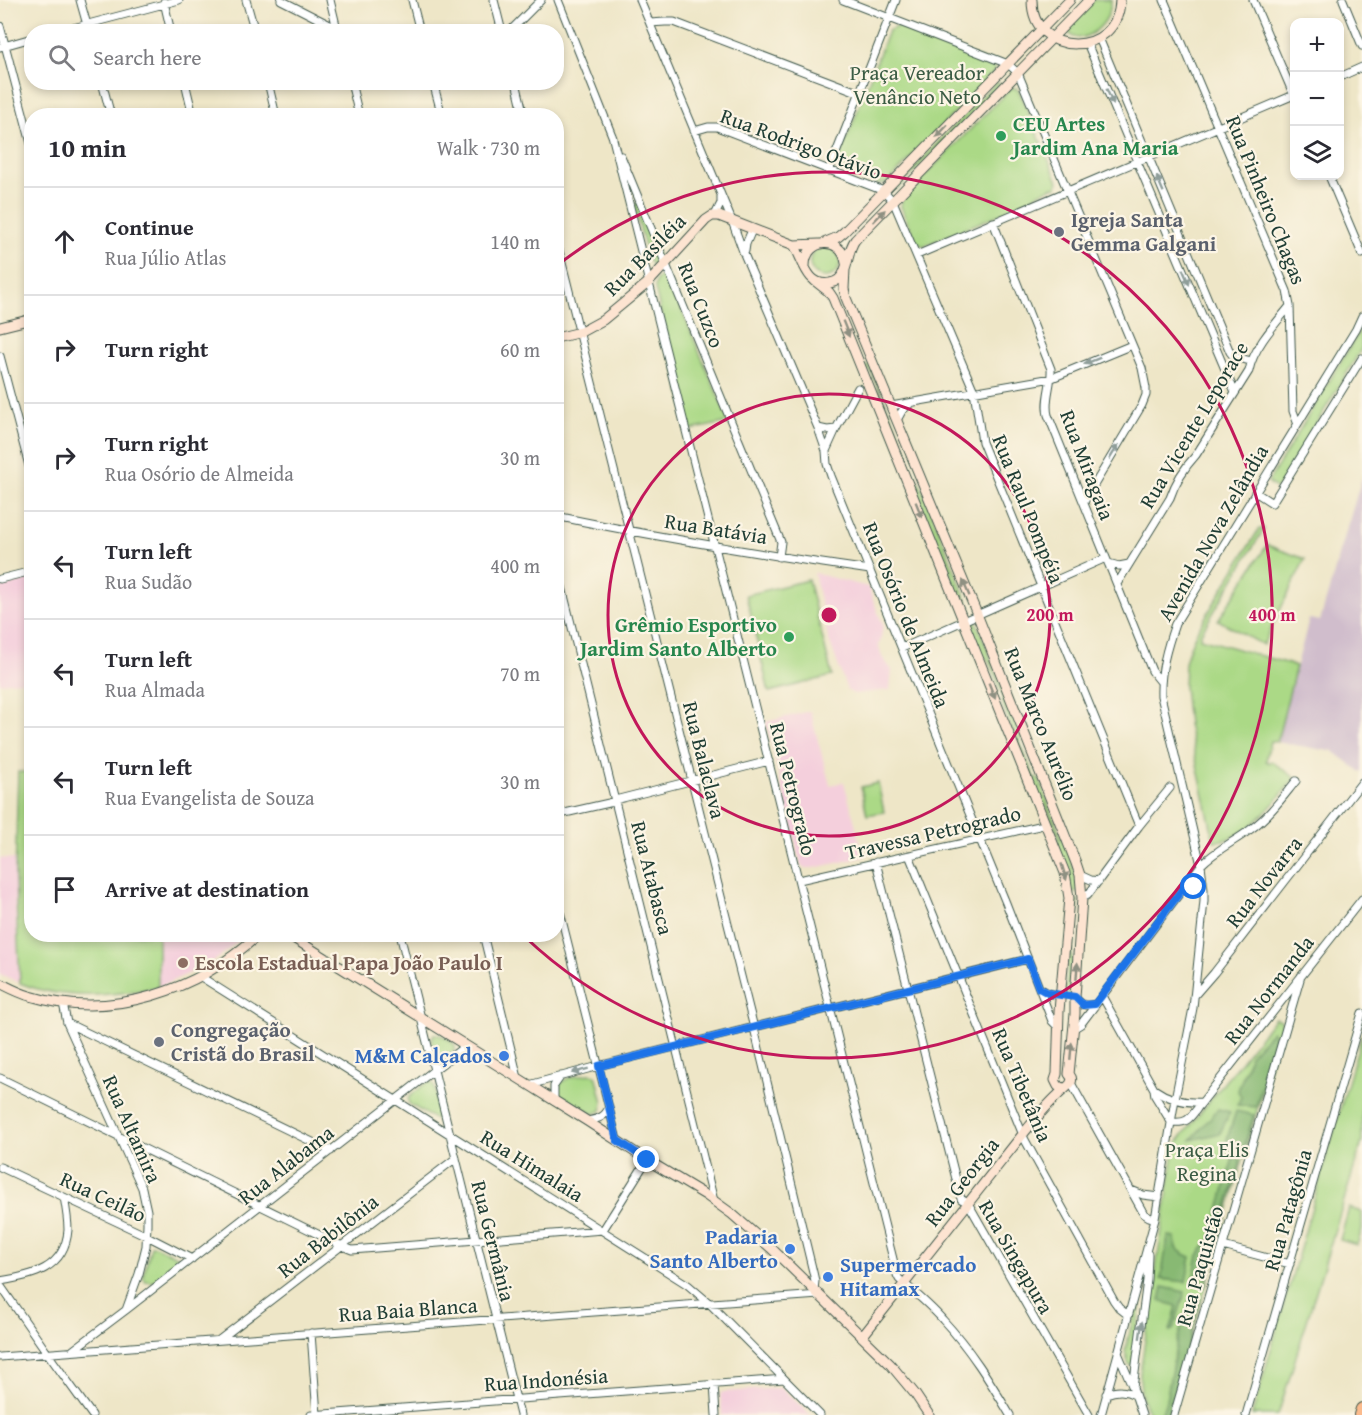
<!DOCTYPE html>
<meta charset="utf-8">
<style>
:root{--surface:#fff;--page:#f7f7f7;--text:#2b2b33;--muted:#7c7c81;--line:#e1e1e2}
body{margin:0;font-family:"Gentium Book Plus",serif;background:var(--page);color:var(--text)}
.controls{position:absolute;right:18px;top:18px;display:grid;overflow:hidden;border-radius:12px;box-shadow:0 3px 9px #0003}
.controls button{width:54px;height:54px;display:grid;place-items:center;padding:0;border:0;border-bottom:2px solid var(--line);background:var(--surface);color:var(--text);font:30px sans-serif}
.stop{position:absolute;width:18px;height:18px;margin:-14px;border:4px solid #1a73e8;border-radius:50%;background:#fff}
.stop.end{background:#1a73e8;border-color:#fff;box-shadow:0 2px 6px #0008}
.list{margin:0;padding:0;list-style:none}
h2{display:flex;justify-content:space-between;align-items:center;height:78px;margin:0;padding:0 24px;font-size:26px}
h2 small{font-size:20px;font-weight:400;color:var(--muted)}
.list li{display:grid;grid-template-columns:39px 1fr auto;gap:18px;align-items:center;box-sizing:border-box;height:108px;padding:0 24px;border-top:2px solid var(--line)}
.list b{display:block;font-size:22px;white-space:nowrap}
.list p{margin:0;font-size:20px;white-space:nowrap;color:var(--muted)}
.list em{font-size:20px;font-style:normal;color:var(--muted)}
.icon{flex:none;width:33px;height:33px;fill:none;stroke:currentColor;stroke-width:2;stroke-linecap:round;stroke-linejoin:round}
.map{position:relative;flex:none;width:1362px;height:1415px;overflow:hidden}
.search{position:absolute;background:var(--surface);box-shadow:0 3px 9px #0003;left:24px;top:24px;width:540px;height:66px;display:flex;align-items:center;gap:15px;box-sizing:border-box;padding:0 21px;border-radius:24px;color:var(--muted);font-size:22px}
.panel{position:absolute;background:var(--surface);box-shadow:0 3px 9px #0003;left:24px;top:108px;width:540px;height:834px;border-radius:24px}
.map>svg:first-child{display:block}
</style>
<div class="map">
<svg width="1362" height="1415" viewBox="0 0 1362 1415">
<rect width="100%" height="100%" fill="#fcf5e5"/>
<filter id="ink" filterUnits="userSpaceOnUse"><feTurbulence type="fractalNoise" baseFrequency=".0167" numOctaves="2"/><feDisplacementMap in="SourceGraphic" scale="12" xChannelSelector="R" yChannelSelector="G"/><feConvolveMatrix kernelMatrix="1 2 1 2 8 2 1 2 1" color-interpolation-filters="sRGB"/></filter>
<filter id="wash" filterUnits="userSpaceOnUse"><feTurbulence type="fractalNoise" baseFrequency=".008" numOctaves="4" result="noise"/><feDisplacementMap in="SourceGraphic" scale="24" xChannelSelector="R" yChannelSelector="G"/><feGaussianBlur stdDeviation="1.35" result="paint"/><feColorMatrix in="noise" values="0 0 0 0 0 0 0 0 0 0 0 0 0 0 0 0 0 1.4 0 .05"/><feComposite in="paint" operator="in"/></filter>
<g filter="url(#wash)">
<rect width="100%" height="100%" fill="#eee6c7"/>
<path fill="#f4cfdc" d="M814,573L868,587L883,625L880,643L878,644L882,657L892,670L890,690L854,694L847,690L828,637Z
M31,579V680L0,683V588Z
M810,711L830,785L844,782L864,857L814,868H805L801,865L766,722Z
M0,858L15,859V901L20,983L0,974Z
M158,935H245L218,958L199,969L158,987Z
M781,1388L811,1415H722L720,1395L722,1392Z"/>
<path fill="#d0bdcc" d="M1362,477V771L1361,772L1332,750L1330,751L1277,742L1309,619L1320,621Z"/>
<path fill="#abd986" stroke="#658b5d" stroke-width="1.5" d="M1094,0H1111C1112,33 1066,51 1069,26Z
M898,26L991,63L995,68L993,73L887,183L878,184L836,167L888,31Z
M996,82L999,83V86L898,189H897L896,186Z
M1013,88H1016L1019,91L1058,182L1056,188L1053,187L1033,196L1034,200L923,246L918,244L916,241L901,207L902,199L1010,89Z
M636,203H637L660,259L657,264H651L648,259L634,206Z
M810 262a15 15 0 1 1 30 0a15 15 0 1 1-30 0Z
M662,275H665L668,278L729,422L690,430L655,289L656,280Z
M1362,327V348L1277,489L1268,482Z
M868,365L870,366L901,439L900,444L914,479L919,481L967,601L966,605L962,603L884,412L886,407L871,372L866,369V366Z
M1259,529H1264L1201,633L1200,638L1296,666L1277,742L1270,741L1266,761L1270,763L1271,761L1295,778C1277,800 1245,842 1214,841L1188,724L1184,687L1185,663L1188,652L1197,631Z
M1267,545L1305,559L1263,645L1218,620Z
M808,580L832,676L769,692L746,595Z
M973,620L976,621L1022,737L1020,742L1035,778L1039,779L1076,874L1078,890L1077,892H1073L1072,890L1057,844L1059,839L1045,804L1041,802L1001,702L1003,697L988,660L983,658L970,623Z
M18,772H31L32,934L158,935V987C113,996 64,1001 20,983L15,877Z
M878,783L884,812L867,815L861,787Z
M1078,900V914L1074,917L1071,956L1074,959L1071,994L1065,993L1073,901Z
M1275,1018L1281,1020L1282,1024L1169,1415H1151C1141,1403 1140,1388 1140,1373L1174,1151L1179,1140Z
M434,1034C441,1034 452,1040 455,1046L454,1051L438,1062L436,1061C434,1053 428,1041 434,1034Z
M1362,1034V1142L1278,1415H1252Z
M590,1074L595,1075L597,1078L603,1103L601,1111L593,1114L561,1096L558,1089C561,1076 578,1076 590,1074Z
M427,1082H431L434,1085L441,1116L440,1120L438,1121L409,1104L408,1100L409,1097Z
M1349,1208L1362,1212V1229L1357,1245L1340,1240Z
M151,1246H155L181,1258L182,1260L154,1282L145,1281L143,1277Z
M1140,1296L1141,1299L1133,1365L1131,1366L1129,1365L1125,1351L1138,1298Z"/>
<path fill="#88b973" stroke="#547b54" stroke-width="1.5" d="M1272,1031L1275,1037L1256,1107L1237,1105L1241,1097L1238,1091L1250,1055Z
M1218,1109L1230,1112L1220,1133L1191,1140Z
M1236,1111L1254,1115L1242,1153L1231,1157L1227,1139Z
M1240,1157V1166L1231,1194L1205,1287L1192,1283L1198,1255L1211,1239L1233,1158Z
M1168,1236L1175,1237L1176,1248L1184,1254L1191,1257L1186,1282L1161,1279Z
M1163,1287L1185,1292L1174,1328L1173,1330L1170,1331L1177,1306L1160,1301Z
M1191,1296L1201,1301L1168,1415H1161L1166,1401L1177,1341Z"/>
</g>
<g filter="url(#ink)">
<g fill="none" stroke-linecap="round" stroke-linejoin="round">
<defs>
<path id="street" d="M80,0L89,32
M246,0L255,32
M281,0L344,32
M330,0L337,29
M412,0L420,32
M494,0L502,32
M558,0L613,138
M640,0L732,221L744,254L818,428L826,451L827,464L831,476L1006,903L1052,1021L1059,1028
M843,0L1008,64L1018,73L1142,368L1146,388V395L1142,405L1084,502
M1164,0L1287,291L1290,306L1293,411L1297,422
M1253,0L1294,96
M1343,0L1362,46
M164,2L171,32
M650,23L665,22H674L860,93
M0,26L32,147
M58,32L179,0
M509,32L541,0
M1099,38L1230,352L1234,357L1251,361
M1087,43L1235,393
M0,47L32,38
M1340,77L1362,67
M102,82L111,116
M185,82L193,116
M268,82L276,116
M351,82L359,116
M433,82L442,116
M516,82L524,116
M694,131L708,127H717L884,191L893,201L974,391L982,442L1139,826
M612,135L897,1275L899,1279C914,1292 930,1305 943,1320C970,1349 990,1381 1010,1415
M621,156L781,542L779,557
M829,171L896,0
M1329,176L1362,254
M715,215L721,203V196
M993,222L1051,369C1052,385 1044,400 1048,415L1152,671L1160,681
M556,239L754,1028L813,1272L815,1281L814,1290
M745,251L746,244L752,230
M917,255L1294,95
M0,356L32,477
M891,406L1052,378L1132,345
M897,420L902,411L911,403
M818,428L827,430L836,429
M826,451L836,429L858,388
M1255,492L1272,503L1362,358
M556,516C661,538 765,555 870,570
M556,563L714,1201
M1108,563L1119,566L1129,564
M0,579L32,571
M1117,584L1170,498C1175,483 1185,467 1196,455L1249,371C1253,348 1275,324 1290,306
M902,648L1106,558
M556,815L609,803L615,800L769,761
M909,855L1025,1140L1114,1301L1119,1308L1128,1315
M876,862L961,1199L968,1203L1089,1415
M1080,875L1091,880L1099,881
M799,880L1039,826
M1184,887H1194L1204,890
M556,896L617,1140
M1082,898L1088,895L1139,826L1170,788
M400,934L520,1415
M483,934L518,1078
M201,977L688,1285L709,1303L820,1415
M1039,988L1048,993L1061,996
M1102,996L1154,1089L1155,1096L1171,1122
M1194,996L1214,973L1362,782
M1075,997C1081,1005 1086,1007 1095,1004
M63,1003L67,1023L142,1188L147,1211V1224L146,1246L139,1274L126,1310L73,1350
M67,1023L331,1151
M1073,1029L1081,1024L1201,865C1216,850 1234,842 1251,829C1269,816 1282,798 1296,781
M0,1078L342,1246L352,1250L603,1230L647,1160
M1071,1083L1144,1214L1149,1217L1155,1219
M529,1085L606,1064L1028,959
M1154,1089C1168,1099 1185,1103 1202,1102
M554,1101V1086L561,1076
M587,1121C597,1119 605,1118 609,1107
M1171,1122C1188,1124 1190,1118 1199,1106L1362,899
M0,1167L147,1236L192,1259
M1131,1190L1143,1195L1159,1197
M1223,1246L1290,1264
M0,1281C32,1276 65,1269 68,1230C68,1219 66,1208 64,1197
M0,1285L48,1354L92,1415
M126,1310L465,1046
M311,1333L317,1415
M219,1340L456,1158
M1118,1353L1133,1388L1142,1415
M0,1357L819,1295
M714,1384L716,1415
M1133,1388L1147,1280L1148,1254
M1106,1394C1117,1390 1125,1390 1135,1395
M311,1415L784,1379
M1101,1415L1155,1219L1175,1099L1193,1008L1204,901V890L1201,865L1161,696C1160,671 1167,647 1175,624L1356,329L1362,316
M1174,1415L1301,976
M1246,1415L1362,1013"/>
<path id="secondary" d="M1032,0C1032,59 1119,58 1120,0
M824,243L838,237L844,232L1070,0
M794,245C803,259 807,288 830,283C836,282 842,278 844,272C849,261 848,250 855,240L1089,0
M805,266C805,238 842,235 846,263
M845,269L844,289L846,298L977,614L1076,863L1080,875L1082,898L1075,997V1014L1069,1074C1071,1077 1073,1078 1071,1082C1070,1086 1061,1091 1058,1095C1045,1107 1034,1121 1023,1134L862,1337
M815,281L829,292L833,298L1065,873L1069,898L1059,1011L1057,1074L1055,1080L1058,1086L1064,1088
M0,327L32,319
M556,338L581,332L603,320L649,282L706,220L712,216H719L794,245L819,244
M287,934L587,1121L647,1160L707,1196L732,1214L771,1248L890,1364L915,1394L929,1415
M0,983C10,988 19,993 30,996C111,1021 198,991 259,934"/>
<path id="highway" d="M1360,1415L1362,1409"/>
</defs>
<use href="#street" stroke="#3e564a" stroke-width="9"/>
<use href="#secondary" stroke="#3e564a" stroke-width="11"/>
<use href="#highway" stroke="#3e564a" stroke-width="14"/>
<use href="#street" stroke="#fff" stroke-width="7"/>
<use href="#secondary" stroke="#fde4d1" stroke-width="9"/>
<use href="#highway" stroke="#fbbb8d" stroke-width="12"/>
</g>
<defs><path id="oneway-solid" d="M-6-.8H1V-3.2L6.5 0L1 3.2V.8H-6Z" transform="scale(1.5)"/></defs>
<g fill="#8f9e9a">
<use href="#oneway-solid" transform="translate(1110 97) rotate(67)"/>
<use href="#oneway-solid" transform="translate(1160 184) rotate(-113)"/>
<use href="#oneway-solid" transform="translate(1186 277) rotate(67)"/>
<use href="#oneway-solid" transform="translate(1092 361) rotate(158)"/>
<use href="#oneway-solid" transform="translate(1114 452) rotate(-58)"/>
<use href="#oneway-solid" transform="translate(580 1071) rotate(165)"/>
<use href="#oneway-solid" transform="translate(1141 1330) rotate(-82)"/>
</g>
<g fill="#8e9082">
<use href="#oneway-solid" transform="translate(942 131) rotate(134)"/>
<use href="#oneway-solid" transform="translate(879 216) rotate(-46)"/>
<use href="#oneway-solid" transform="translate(846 329) rotate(68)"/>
<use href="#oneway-solid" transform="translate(919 510) rotate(68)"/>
<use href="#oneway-solid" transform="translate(966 588) rotate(-113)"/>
<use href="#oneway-solid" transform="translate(992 691) rotate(68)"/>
<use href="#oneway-solid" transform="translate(1064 872) rotate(73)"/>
<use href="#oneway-solid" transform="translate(1077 971) rotate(-86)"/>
<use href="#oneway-solid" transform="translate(1071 1051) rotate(-85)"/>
</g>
</g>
<g fill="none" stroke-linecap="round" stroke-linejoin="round" filter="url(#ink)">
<path stroke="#1a73e8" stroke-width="8" d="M647,1160L617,1140L599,1066L1028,959L1039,988L1048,993L1075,997L1083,1005L1095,1004L1184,887H1194"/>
</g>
<g fill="none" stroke="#c2185b" stroke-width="3">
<circle cx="829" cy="615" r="221"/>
<path d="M559 264A443 443 0 1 1 524 936"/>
</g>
<g fill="#2e9e5b" stroke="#fcf5e5" stroke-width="2">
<circle cx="1001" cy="136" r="6"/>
<circle cx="789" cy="637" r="6"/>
</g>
<g fill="#6b7280" stroke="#fcf5e5" stroke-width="2">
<circle cx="1059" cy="232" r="6"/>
<circle cx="159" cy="1042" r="6"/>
</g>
<circle fill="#8d6e63" stroke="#fcf5e5" stroke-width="2" cx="183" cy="963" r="6"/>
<g fill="#3f7fe0" stroke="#fcf5e5" stroke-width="2">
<circle cx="504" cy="1056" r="6"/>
<circle cx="790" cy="1249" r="6"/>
<circle cx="828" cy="1277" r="6"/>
</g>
<g text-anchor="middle" stroke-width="4.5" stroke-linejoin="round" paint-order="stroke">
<g font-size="21" fill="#3b5c44" stroke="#fcf5e5">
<text x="917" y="80">Praça Vereador<tspan x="917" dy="24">Venâncio Neto</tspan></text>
<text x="1207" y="1157">Praça Elis<tspan x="1207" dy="24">Regina</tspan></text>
</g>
<g font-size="21" font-weight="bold" fill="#27864d" stroke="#fcf5e5" text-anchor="start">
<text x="1013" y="131">CEU Artes<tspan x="1013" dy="24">Jardim Ana Maria</tspan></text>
<text x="777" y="632" text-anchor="end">Grêmio Esportivo<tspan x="777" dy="24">Jardim Santo Alberto</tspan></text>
</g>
<g font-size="21" fill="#1f3d34" stroke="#fcf5e5">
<text transform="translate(801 144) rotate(20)" y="7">Rua Rodrigo Otávio</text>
<text transform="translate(1266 200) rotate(68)" y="7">Rua Pinheiro Chagas</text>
<text transform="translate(645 255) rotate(-45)" y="7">Rua Basiléia</text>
<text transform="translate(701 305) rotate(68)" y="7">Rua Cuzco</text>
<text transform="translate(1194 425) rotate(-59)" y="7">Rua Vicente Leporace</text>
<text transform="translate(1087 465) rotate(69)" y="7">Rua Miragaia</text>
<text transform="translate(1028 509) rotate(68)" y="7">Rua Raul Pompéia</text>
<text transform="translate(716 529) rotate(9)" y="7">Rua Batávia</text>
<text transform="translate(1213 533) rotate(-60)" y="7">Avenida Nova Zelândia</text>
<text transform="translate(906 615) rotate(68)" y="7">Rua Osório de Almeida</text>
<text transform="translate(1041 724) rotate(68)" y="7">Rua Marco Aurélio</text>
<text transform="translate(704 760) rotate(76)" y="7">Rua Balaclava</text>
<text transform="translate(793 789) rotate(76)" y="7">Rua Petrogrado</text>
<text transform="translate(933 833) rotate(-13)" y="7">Travessa Petrogrado</text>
<text transform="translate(652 878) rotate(76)" y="7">Rua Atabasca</text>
<text transform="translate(1264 882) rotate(-52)" y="7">Rua Novarra</text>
<text transform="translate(1269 990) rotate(-52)" y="7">Rua Normanda</text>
<text transform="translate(1022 1085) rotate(67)" y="7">Rua Tibetânia</text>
<text transform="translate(132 1129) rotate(66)" y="7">Rua Altamira</text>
<text transform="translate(286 1165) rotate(-38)" y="7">Rua Alabama</text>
<text transform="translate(532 1166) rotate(32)" y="7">Rua Himalaia</text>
<text transform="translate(962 1182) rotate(-52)" y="7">Rua Georgia</text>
<text transform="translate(103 1197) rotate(25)" y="7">Rua Ceilão</text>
<text transform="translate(1288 1210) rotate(-74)" y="7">Rua Patagônia</text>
<text transform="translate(328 1236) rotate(-38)" y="7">Rua Babilônia</text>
<text transform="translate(493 1241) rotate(76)" y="7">Rua Germânia</text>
<text transform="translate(1016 1257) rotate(60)" y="7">Rua Singapura</text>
<text transform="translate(1200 1266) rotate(-74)" y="7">Rua Paquistão</text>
<text transform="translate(408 1310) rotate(-4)" y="7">Rua Baia Blanca</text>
<text transform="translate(546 1380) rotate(-4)" y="7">Rua Indonésia</text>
</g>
<g font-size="21" font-weight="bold" fill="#5b616d" stroke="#fcf5e5" text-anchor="start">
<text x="1071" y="227">Igreja Santa<tspan x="1071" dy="24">Gemma Galgani</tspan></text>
<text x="171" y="1037">Congregação<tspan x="171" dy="24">Cristã do Brasil</tspan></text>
</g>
<g font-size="21" font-weight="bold" fill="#785e54" stroke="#fcf5e5" text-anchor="start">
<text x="195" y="970">Escola Estadual Papa João Paulo I</text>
</g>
<g font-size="21" font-weight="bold" fill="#366cbe" stroke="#fcf5e5" text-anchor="end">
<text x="492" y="1063">M&amp;M Calçados</text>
<text x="778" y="1244">Padaria<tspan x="778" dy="24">Santo Alberto</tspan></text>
<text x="840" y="1272" text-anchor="start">Supermercado<tspan x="840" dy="24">Hitamax</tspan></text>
</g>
</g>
<circle cx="829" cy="615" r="9" fill="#c2185b" stroke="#fcf5e5" stroke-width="3"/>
<g font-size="18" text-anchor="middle" font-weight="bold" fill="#c2185b" stroke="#fcf5e5" stroke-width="4.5" stroke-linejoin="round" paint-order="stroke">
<text x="1050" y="621">200 m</text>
<text x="1272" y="621">400 m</text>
</g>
</svg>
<div class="controls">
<button>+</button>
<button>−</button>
<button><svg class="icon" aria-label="layers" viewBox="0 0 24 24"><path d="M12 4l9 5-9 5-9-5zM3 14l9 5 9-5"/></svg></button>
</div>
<div class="stop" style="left:1194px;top:887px"></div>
<div class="stop end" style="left:647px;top:1160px"></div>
<div class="search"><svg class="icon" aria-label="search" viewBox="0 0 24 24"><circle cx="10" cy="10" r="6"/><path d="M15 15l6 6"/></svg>Search here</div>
<section class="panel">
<h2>10 min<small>Walk · 730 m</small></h2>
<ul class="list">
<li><svg class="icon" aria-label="ahead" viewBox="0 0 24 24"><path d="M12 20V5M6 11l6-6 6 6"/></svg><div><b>Continue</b><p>Rua Júlio Atlas</p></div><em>140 m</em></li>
<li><svg class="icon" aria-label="right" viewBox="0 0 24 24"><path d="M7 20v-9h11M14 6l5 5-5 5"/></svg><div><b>Turn right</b></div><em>60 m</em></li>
<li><svg class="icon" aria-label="right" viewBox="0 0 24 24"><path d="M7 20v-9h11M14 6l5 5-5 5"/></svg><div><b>Turn right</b><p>Rua Osório de Almeida</p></div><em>30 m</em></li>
<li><svg class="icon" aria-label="left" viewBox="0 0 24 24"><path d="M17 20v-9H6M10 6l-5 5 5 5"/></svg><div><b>Turn left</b><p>Rua Sudão</p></div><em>400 m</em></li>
<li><svg class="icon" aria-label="left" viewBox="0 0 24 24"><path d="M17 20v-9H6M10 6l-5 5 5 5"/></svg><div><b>Turn left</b><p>Rua Almada</p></div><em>70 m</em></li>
<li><svg class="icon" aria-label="left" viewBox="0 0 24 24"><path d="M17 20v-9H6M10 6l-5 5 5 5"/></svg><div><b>Turn left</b><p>Rua Evangelista de Souza</p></div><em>30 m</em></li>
<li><svg class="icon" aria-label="arrive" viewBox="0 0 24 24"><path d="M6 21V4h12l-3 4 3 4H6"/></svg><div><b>Arrive at destination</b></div></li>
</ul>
</section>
</div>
